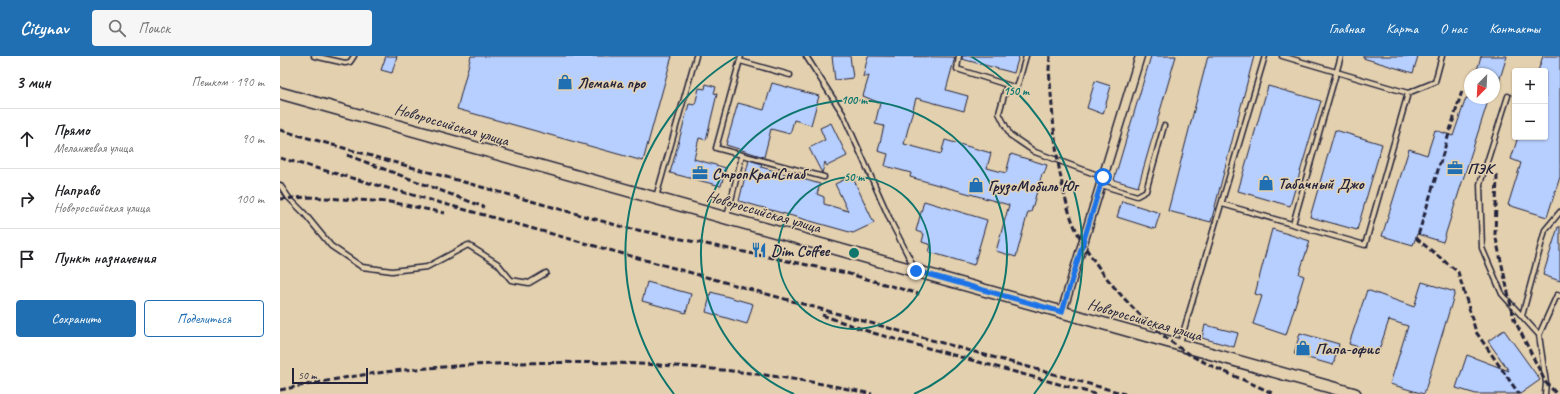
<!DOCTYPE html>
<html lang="ru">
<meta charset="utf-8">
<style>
:root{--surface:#fff;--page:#f6f6f6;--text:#202124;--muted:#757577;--line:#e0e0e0;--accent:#1f6fb2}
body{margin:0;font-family:Caveat,sans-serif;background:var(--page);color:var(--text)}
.controls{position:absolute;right:12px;top:12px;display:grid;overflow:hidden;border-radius:4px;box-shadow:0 1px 3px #0004}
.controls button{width:36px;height:36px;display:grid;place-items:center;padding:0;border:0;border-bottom:1px solid var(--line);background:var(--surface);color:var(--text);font:20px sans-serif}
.compass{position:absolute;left:1184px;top:12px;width:36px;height:36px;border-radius:50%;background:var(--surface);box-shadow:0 1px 3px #0004;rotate:204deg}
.scale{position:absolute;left:12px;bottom:10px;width:76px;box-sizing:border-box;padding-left:4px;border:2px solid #22223b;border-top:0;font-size:11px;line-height:14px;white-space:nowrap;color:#22223b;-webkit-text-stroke:3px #e3d0ae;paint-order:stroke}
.stop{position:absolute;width:12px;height:12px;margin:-9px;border:3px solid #1a73e8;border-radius:50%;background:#fff}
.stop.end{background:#1a73e8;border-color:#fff;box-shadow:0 1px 4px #0008}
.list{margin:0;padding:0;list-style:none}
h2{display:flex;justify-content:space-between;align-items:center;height:52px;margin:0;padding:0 16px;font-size:17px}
h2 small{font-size:13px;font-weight:400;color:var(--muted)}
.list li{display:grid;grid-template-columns:26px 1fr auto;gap:12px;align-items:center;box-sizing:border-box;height:60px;padding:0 16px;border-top:1px solid var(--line)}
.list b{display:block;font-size:15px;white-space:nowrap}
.list p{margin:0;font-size:13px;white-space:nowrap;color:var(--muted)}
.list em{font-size:13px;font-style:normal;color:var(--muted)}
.actions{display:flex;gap:8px;padding:12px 16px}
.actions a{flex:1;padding:9px 0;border:1px solid var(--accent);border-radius:4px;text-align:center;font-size:14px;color:var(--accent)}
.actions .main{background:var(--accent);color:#fff}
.icon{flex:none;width:22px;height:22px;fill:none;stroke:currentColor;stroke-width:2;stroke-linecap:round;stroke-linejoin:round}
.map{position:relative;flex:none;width:1280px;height:338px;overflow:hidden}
header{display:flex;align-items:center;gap:24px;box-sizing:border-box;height:56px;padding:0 20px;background:var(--accent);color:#fff}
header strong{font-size:19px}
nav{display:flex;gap:22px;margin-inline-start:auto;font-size:14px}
.search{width:280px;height:36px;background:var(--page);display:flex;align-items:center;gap:10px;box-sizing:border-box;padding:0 14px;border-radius:4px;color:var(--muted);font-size:15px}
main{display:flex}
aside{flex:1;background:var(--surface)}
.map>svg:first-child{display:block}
</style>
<header>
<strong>Citynav</strong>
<div class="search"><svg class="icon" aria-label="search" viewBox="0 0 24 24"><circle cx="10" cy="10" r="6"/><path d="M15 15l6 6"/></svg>Поиск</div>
<nav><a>Главная</a><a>Карта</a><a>О нас</a><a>Контакты</a></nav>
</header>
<main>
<aside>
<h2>3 мин<small>Пешком · 190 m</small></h2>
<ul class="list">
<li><svg class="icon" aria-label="ahead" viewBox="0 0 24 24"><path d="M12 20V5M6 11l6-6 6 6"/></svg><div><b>Прямо</b><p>Меланжевая улица</p></div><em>90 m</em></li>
<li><svg class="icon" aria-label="right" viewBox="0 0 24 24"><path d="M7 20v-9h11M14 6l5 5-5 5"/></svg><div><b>Направо</b><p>Новороссийская улица</p></div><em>100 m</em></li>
<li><svg class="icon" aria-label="arrive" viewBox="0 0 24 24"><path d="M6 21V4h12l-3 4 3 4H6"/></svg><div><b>Пункт назначения</b></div></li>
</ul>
<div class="actions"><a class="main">Сохранить</a><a>Поделиться</a></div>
</aside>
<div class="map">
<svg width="1280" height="338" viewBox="0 0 1280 338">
<rect width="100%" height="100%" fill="#e3d0ae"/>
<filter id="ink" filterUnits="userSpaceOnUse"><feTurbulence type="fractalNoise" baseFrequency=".025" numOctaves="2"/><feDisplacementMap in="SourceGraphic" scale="8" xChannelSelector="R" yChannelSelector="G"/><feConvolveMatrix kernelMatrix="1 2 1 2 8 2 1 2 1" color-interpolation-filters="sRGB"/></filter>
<g filter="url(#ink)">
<path fill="#b7cffe" stroke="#22223b" d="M106,0H117L112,17L101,14Z
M191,0H392L363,105L177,53Z
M552,0H570L573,22L555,24Z
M588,0L675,1L666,34L688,40L684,55L636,42L624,88L661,98L665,84L711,97L707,112L726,117L731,98L767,109L764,118H762L751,156H748L736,201L716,195L729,149L630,121L631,117L605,110L608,98L598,95L604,70L595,68L600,47L583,40L589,20L583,21Z
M682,0H739L734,17L682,3Z
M871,0H896L858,131L834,124Z
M928,0H974L931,166L888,155Z
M1083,0H1138L1133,17L1083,2Z
M1201,0H1227L1216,35L1214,34V18H1196Z
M1263,0H1280V121L1267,161L1228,149L1241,107L1231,103L1238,81H1265V15H1258Z
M815,25L831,30L823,58L807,52Z
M492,27L539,40L531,69L514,64L510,78L491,73L484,101L446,89L458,47L484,54Z
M426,28L436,31L434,37L437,38L426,84L419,82L414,103L446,112L441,130L390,117L409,48L415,49L419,32L425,33Z
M988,30L1041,45L1010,150L958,135Z
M1186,42H1198L1208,45L1163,186L1137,178L1133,189L1102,180L1129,93L1147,99L1155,74L1173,80Z
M551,67L567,100L547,110L545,106L542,117L529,92L545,84L540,72Z
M1055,74L1102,88L1077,174L1030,161Z
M469,104L482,108L481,111L540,128L537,138L544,141V148L568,155L555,128L572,120L594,167L573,177L459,145Z
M644,145L707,164L694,209L649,196L651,189L642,186L644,178L636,175Z
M842,145L880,157L875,173L837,161Z
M1278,171H1280V225L1263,219Z
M992,173L1030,185L1019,218L1024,220L1006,279L973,268L982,240L975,238Z
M367,226L411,238L406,257L362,245Z
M1142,226L1175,236L1144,338L1110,328L1128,270L1109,264L1098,297L1069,288L1087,234L1134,251Z
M431,236L473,248L467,268L426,256Z
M925,269L958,277L954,291L922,282Z
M1224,274L1260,324L1240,338H1196L1176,332L1187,299L1229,315L1208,285Z
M1020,277L1059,288L1053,309L1014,298Z"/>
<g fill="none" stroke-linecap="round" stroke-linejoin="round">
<defs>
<path id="service" d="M34,0L65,7L70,6L74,0
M461,0L436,92L544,121
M526,0L563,58L612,168L635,213
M679,0L677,13L737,32L746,0
M1002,0L1128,37
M460,5L510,19
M727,29L719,57L730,79L755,96L823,121
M1228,40L1200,128L1202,192L1222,238L1259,279L1266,327L1265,338
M0,129L9,142L24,157L51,190L82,211L112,215L147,211L188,189L218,208L231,224L249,227L266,217
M821,129L857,140L866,135L884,70
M376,141L416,0
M942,148L1085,189L1128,37L1155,26L1162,0
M447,161L462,99
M1013,168L1061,0
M1242,260L1265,174L1280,156
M1259,279L1277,239L1280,240
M900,287L985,0"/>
<path id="minor" d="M782,256L860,0"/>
<path id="secondary" d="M0,37L1075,338"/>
</defs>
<use href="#service" stroke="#22223b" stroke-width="7"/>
<use href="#minor" stroke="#22223b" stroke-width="11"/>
<use href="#secondary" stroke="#22223b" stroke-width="14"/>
<use href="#service" stroke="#e3d0ae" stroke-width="4"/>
<use href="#minor" stroke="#e3d0ae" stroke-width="8"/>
<use href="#secondary" stroke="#e3d0ae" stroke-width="11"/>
<path stroke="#22223b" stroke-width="3" stroke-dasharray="6 3" stroke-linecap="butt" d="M770,0L769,13C773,60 775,107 788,152C802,204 862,268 907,297C932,312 966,324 992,337
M1182,35L1137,183L1178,216L1196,276L1239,338
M0,74L343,171L566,217L639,238
M67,99L204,151
M0,102L845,338
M1217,119L1215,178L1234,263L1266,327L1277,338
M0,143L29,141L110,146L165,157
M542,259L593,277L815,338
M0,334C45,325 91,316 137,313C288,300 444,305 592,338"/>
</g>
</g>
<g fill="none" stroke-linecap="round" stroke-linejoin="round" filter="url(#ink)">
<path stroke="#1a73e8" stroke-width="5" d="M636,215L782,256L823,121"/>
</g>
<g fill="none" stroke="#0f766e" stroke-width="2">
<circle cx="574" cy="197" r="76"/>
<path d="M514 338A153 153 0 1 1 634 338"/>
<path d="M394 338A229 229 0 0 1 456 1M692 1A229 229 0 0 1 754 338"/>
</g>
<defs>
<symbol id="shop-bare" viewBox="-9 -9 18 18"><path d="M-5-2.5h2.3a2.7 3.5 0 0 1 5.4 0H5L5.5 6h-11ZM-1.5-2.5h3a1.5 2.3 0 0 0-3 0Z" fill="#1f6fb2" stroke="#e3d0ae" stroke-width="2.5" paint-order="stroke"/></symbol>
<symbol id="office-bare" viewBox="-9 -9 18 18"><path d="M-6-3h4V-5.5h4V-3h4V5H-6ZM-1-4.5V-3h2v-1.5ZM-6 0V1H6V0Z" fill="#1f6fb2" stroke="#e3d0ae" stroke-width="2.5" paint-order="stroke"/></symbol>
<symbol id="restaurant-bare" viewBox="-9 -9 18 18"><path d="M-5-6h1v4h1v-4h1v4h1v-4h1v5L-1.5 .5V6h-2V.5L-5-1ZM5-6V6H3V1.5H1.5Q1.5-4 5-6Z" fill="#1f6fb2" stroke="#e3d0ae" stroke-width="2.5" paint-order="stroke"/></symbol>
</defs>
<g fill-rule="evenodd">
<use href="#shop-bare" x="274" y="15" width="22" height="22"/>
<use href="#office-bare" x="1164" y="101" width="22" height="22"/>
<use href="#office-bare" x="409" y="106" width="22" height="22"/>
<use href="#shop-bare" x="975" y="116" width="22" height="22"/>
<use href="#shop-bare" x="685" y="118" width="22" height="22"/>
<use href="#restaurant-bare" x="468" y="183" width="22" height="22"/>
<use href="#shop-bare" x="1012" y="281" width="22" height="22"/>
</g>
<g text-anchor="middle" stroke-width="3" stroke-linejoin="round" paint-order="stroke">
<g font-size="16" font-weight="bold" fill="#22223b" stroke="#e3d0ae" text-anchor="start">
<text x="297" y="32">Лемана про</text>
<text x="1187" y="118">ПЭК</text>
<text x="432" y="123">СтропКранСнаб</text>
<text x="998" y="133">Табачный Джо</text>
<text x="708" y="135">ГрузоМобиль Юг</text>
<text x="491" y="200">Dim Coffee</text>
<text x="1035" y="298">Папа-офис</text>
</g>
<g font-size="16" fill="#22223b" stroke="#e3d0ae">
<text transform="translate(172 68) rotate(16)" y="6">Новороссийская улица</text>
<text transform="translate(484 155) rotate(16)" y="6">Новороссийская улица</text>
<text transform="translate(865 263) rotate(16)" y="6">Новороссийская улица</text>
</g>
</g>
<circle cx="574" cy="197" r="6" fill="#0f766e" stroke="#e3d0ae" stroke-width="2"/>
<g font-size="12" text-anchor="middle" font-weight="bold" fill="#0f766e" stroke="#e3d0ae" stroke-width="3" stroke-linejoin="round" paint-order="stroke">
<text x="736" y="39">150 m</text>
<text x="574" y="48">100 m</text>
<text x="574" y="125">50 m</text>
</g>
</svg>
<div class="controls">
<button>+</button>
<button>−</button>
</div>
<svg class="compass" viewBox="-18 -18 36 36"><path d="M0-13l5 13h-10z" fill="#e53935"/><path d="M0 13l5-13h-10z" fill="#757577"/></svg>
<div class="scale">50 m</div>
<div class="stop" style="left:823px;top:121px"></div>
<div class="stop end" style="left:636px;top:215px"></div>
</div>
</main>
